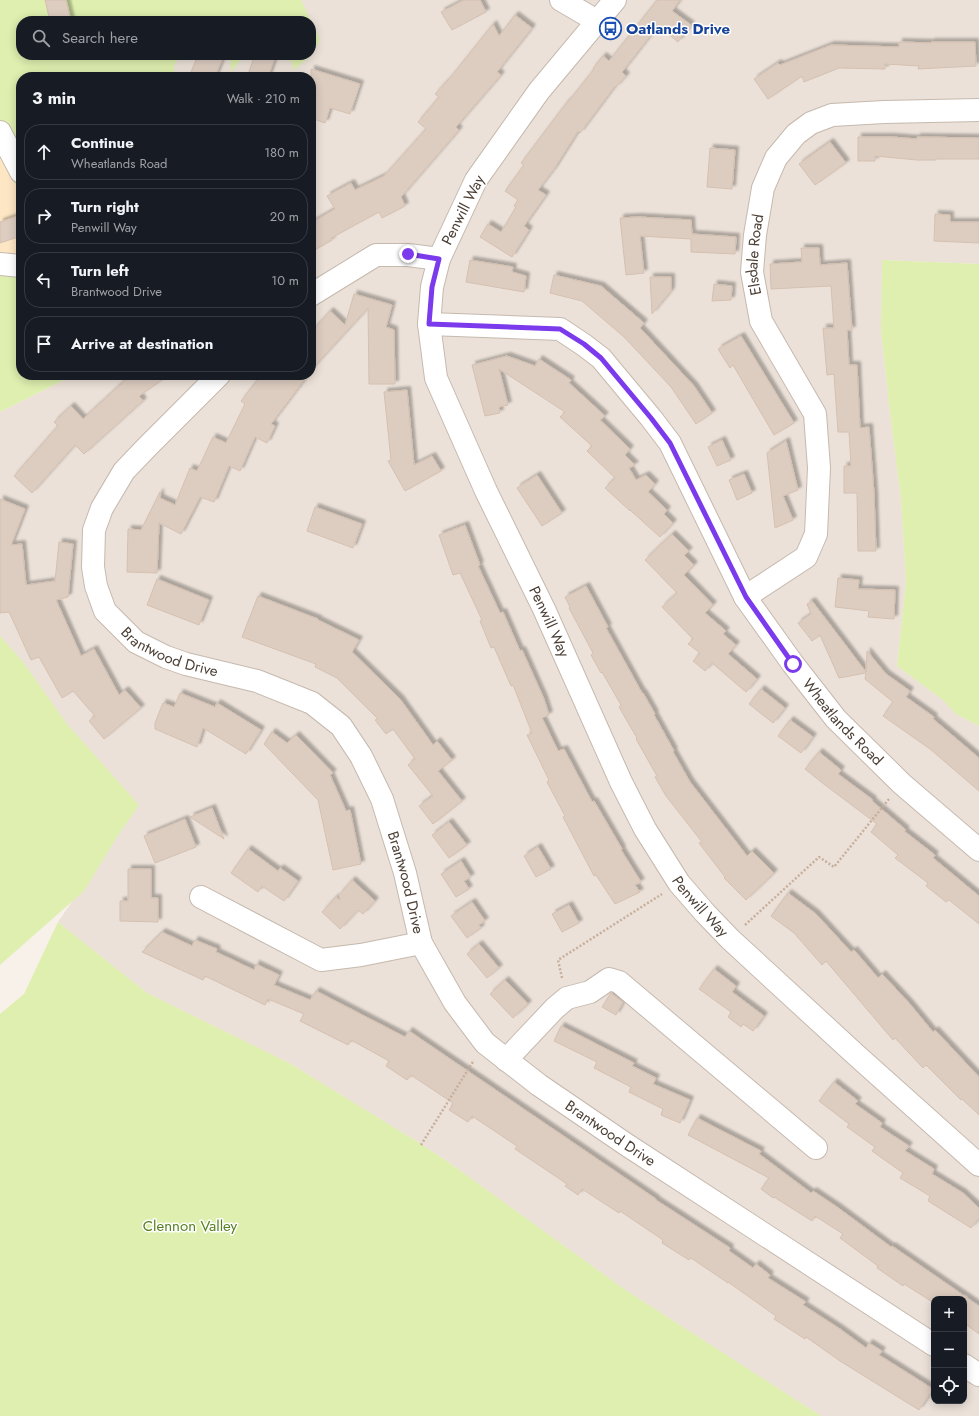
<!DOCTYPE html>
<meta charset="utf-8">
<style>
:root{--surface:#171b24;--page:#242831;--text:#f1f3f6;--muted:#9ea1a6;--line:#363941}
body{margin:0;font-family:Jost,sans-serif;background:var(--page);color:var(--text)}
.controls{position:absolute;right:12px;bottom:12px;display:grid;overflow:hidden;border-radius:8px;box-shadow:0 2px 10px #0003}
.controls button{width:36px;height:36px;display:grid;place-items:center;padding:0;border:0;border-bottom:1px solid var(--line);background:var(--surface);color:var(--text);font:20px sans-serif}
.stop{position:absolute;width:12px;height:12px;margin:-9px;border:3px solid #7c3aed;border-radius:50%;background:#fff}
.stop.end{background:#7c3aed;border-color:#fff;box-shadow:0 1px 4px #0008}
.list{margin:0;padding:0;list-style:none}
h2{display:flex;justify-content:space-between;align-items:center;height:52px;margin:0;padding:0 16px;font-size:17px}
h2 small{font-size:13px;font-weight:400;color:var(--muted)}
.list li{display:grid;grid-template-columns:26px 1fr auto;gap:12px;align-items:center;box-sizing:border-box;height:56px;margin:0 8px 8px;padding:0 8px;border:1px solid var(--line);border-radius:16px}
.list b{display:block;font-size:15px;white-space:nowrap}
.list p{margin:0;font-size:13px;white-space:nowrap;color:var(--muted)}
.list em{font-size:13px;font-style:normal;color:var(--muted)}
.icon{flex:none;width:22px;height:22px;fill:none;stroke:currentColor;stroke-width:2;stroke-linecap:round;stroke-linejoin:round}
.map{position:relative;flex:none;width:979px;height:1416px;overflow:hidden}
.search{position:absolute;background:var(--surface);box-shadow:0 2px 10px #0003;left:16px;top:16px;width:300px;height:44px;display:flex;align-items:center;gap:10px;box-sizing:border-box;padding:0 14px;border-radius:16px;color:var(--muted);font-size:15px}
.panel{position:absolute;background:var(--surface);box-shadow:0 2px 10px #0003;left:16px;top:72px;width:300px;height:308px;border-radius:16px}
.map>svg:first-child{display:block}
</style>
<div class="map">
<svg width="979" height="1416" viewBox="0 0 979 1416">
<defs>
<filter id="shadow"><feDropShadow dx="3.5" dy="-3.5" stdDeviation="1" flood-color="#0004"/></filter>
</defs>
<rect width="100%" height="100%" fill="#f7f1ea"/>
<path fill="#ebe1d8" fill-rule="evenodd" d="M288,0H979V264L882,260L881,331L890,412L901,500L906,582L897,666L943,700L956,714L979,726V1416H821L624,1289L451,1164L421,1144L289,1063L147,993L58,922L136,808L0,651V412L74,375H311V77H109L135,55H311V21ZM934,1299H964V1401H934Z"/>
<path fill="#deefaf" d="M0,0H301L320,40L311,55L294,70L289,55H311V21H21V55H181L174,65L175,77H21V375H74L0,412Z
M230,55H244L231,73Z
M882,260L979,264V726L956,714L943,700L897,666L906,582L901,500L890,412L881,331Z
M0,636L23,662L67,724L139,805L117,837L84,891L0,965Z
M58,922L147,993L289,1063L421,1144L451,1164L624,1289L821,1416H0V1014L24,994Z"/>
<path fill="#fde6c4" d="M0,154L15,184L21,189V259L0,258Z"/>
<path fill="#ddcdc1" stroke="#d5c0b0" filter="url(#shadow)" d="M45,0H66L71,21H50Z
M464,0H480L486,12L452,30L441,12Z
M657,0H680L672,11L691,25L678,42L658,26L622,72L626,76L616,87L615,86L580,133L578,131L554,169L538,190L546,195L524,226L529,230L512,257L480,237L488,224L501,232L516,207L514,206L518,200L505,191L524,165L521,163L567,102H568L594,69L593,68L603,56L609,61Z
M515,15L532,28L497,72L501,75L456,127L459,130L401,197L405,206L382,218L379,212L331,238L332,240L311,252V223L335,209L327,196L351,183L355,190L384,176L426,129L418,122L439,97L435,94L450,78L493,24L499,36Z
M899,42L931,43V42H975L976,66L918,69L919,66L885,64V69L839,68L804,82L802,76L768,99L754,79L778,63L780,65L831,45L899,47Z
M198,55H224L215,77H189Z
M255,55H276L268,77H247Z
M311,69L360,84L350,114L330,108L325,123L311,118Z
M858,137H892L917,139V137L979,138V159H936V160H917L875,156V161H858Z
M830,142L846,163L815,185L799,164Z
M710,148L735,150L732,189L707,187Z
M935,214L950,215V222H979V243L934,241Z
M21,215V236L0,243V222Z
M638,217L691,220L692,234L736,237L735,254L691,252V239L640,236L644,273L626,275L620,218Z
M801,248H819L820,265L847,263L852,330H847L849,365H857L860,428L869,427L874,493L876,551H858L857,493H844V466H851L849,432H838L834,374L827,375L823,328H834L831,286L771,289L770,264L802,262Z
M470,260L513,267L512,272L526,276L524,292L466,282Z
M554,275L601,286L644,323L640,328L694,386L712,413L696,424L671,387L624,337L582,301L550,293Z
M650,277H671V291L652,314Z
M714,284L732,286L731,300L712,301Z
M354,294L392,305L386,327L394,330L395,384H369L368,308L311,370V332L330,311L345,325Z
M741,336L794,423L774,435L733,365L730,368L718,349Z
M507,356L535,366L539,359L571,380L569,383L605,416L600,420L630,449L625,455L635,465L629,468L636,480L646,475L655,484L648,492L667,510L664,514L673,523L660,537L630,510V511L605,488L615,478L587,451L592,446L560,417L565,412L499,369L508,405L499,407L500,413L485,416L472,365Z
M131,375H169L139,396L143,401L84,454L75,445L32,493L14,476L58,426L54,422L71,406L83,419Z
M261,375H308L271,424L275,426L267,443L255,437L240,471L229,466L214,502L200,497L181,534L159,523L157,573L127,572L128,529L141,530L160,492V498L175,505L190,468L197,471L213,437L226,443L245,404L241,401Z
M407,390L414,465L432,456L441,471L405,491L388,461L391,460L384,392Z
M722,440L731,460L717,466L708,447Z
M786,441L798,490L783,496L793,520L775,528L767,453Z
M744,474L752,493L737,500L729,480Z
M537,475L562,513L542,526L517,488Z
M0,499L25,509L11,545L22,544L26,585L55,581L59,542L73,544L68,597L56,600L81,656L94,649L119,695L125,690L141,708L104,739L89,721L95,716L73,691L62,698L39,657L31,660L9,612L0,613Z
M315,507L362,524L353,548L307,531Z
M465,525L480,565L478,566L500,613L503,612L520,651L522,650L544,699L549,715L542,718L558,751L564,749L592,802L594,801L622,849L621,850L641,882L635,885L640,892L615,904L596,875L594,876L563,817L565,816L547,782L549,780L527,735L532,733L513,685L511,686L494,647L491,648L480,621L482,620L460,573L453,575L439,535Z
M672,534L689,551L684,555L694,565L684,575L713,605L705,613L726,631L723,634L736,645L728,654L757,679L746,692L712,663L705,671L693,661L700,653L688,644L693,639L662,607L677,593L645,560Z
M838,578L859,580L858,589L895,590L894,619L868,617L869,611L835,607Z
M157,579L209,600L199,625L147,605Z
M586,586L608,627L606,628L642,693H643L655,714L654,715L674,751L673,752L690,782L747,856L752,851L774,873L746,900L724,878L725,877L699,843L702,842L666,796L655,777L657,776L636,739L637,738L619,707L621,705L602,672L601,673L591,655L593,653L569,608L570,607L565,597Z
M258,596L318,619V620L359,640L352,652L400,699L433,745L437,741L452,760L438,771L462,801L433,824L419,806L433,796L408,765L415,759L393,729L386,734L375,720L378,719L337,678L315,667L316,664L242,637Z
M812,601L866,672L867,651L886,674L910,691L906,697L934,717L933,719L979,758V791L930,749L883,716L893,702L865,679L866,673L839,678L820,635L812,641L798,623L811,614L807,604Z
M761,689L785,708L773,723L749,704Z
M180,693L215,707L217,703L261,730L246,754L203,728L197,747L155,729V723L163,703L174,707Z
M790,720L813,737L801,753L778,736Z
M272,732L287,743L296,735L333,773L330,775L346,811L350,810L361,864L333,870L318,800L264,744Z
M819,752L841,770L838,774L873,800L872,801L906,830L904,831L935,855L933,858L979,896V924L949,900L946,902L926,886L928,883L895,858L898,855L871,832L877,824L825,785L805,769Z
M212,808L224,839L190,817Z
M185,819L196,847L155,863L144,836Z
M449,822L467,845L449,858L432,835Z
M538,847L551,869L536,877L524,856Z
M248,849L278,871L280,868L298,881L284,901L262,886L258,892L231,873Z
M461,861L471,877L464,881L469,889L456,897L441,874Z
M128,869H151V898H158V922L120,921V901H128Z
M352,880L375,901L363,914L358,910L340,929L322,912L336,897L340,900L339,895Z
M788,893L816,914L851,952L854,950L878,978L882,974L909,1003L933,1032L935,1030L979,1077V1115L962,1099L961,1100L926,1065L923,1068L895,1038L893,1040L826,961L822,965L794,933L771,916Z
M472,902L485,921L479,925L481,928L467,938L451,916Z
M569,905L579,923L562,932L552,914Z
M162,932L192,946L195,940L217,949L216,952L254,970L256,964L279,975L274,985L310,1000L316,991L405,1037L409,1031L656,1199V1200L730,1248L729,1251L753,1268L756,1264L770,1275L768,1278L806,1302L803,1305L840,1329L866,1348L869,1343L882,1351L879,1355L933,1389L919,1410L840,1361L806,1337L805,1339L774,1319L776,1316L728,1282V1283L691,1258L689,1260L662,1243L663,1240L620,1211L619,1213L582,1189L578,1195L565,1186L567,1184L515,1149L517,1146L472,1116L468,1122L449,1110L453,1103L411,1075L407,1080L386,1066L389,1061L351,1040L348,1045L300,1021L304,1014L268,999L265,1005L205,976L203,980L142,952Z
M479,944L499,968L487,978L467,954Z
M714,969L736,986L732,992L764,1016L753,1031L743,1024L741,1027L728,1017L731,1012L699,989Z
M505,980L528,1004L513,1018L490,994Z
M611,993L623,1002L616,1015L602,1007Z
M561,1026L634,1063L632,1066L656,1078L653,1084L690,1100L680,1123L661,1115L663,1109L629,1092L631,1087L594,1068L597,1062L554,1041Z
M834,1082L858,1101L855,1104L882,1123L880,1127L909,1146L905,1151L934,1169L932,1174L963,1193L979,1208V1218L971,1228L928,1201L930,1196L900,1178L903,1173L872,1151L875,1147L847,1127L849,1124L819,1101Z
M697,1118L761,1151L759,1154L811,1193L813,1191L837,1207L891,1247L892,1246L979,1306V1334L964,1323V1299H934V1303L904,1284L903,1286L877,1268L878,1266L840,1238L843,1234L815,1216L812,1221L774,1197L773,1198L761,1189L769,1178L688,1135Z"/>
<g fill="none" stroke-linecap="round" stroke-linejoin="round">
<defs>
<g id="minor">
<path d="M561,0L597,21"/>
<path id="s1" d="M615,0L539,91L476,180L439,259L432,287L429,324L436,378L486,491L544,609L621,782L645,829L679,883L705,913L730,939L855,1054L979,1165"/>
<path d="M0,132L21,172"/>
<path d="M0,264L21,266"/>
<path d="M311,295L376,255H408L439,259"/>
<path id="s2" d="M429,324L560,329L584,345L601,358L651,418L670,443L745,597L793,664L836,719L902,784L979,850"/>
<path id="s3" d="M219,375L148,446L124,471L102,508L94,530L93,567L96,586L105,611L136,642L166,657L186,664L257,681L312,703L341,726L361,756L382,799L405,873L421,943L455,1003L485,1043L539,1085L627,1145L934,1345"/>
<path id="s4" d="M745,597L806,557L816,534L819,468L815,414L761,321L752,272L755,235L763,188L776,158L796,134L811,123L832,115L884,112L979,110"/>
<path d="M201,897L321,960L361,955L421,943"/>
<path d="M506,1060L555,1008L567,998L590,992L609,979L619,982L816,1148"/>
<path d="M964,1365L979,1375"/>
</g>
</defs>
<use href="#minor" stroke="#c6b9ae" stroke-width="24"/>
<path stroke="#c7af9b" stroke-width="2.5" stroke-dasharray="2 2" stroke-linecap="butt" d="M745,925L819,857L834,867L889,799
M562,978L558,960L662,894
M421,1145L474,1060"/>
<use href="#minor" stroke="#fff" stroke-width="22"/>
</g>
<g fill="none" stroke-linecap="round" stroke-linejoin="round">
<path stroke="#7c3aed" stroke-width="5" d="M408,254L439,259L432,287L429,324L560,329L584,344L601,358L651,418L670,443L746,597L793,664"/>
</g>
<defs>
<symbol id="bus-ring" viewBox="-11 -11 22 22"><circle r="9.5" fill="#fff" stroke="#1a4fb4" stroke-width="1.5"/><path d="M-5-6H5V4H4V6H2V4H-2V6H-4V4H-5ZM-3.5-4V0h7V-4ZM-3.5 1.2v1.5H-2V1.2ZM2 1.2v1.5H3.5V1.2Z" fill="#1a4fb4"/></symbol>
</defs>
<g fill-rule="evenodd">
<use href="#bus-ring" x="598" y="16" width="25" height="25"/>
</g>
<g text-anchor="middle" stroke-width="3" stroke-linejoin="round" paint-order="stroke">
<g font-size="15" font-weight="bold" fill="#164399" stroke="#fff" text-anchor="start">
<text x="626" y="34">Oatlands Drive</text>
</g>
<g font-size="15" fill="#4c4037" stroke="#fff">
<text transform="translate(463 210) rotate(-63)" y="5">Penwill Way</text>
<text dy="5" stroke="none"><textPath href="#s4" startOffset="393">Elsdale Road</textPath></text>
<text dy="5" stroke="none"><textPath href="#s1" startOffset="704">Penwill Way</textPath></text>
<text dy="5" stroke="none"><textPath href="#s3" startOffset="363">Brantwood Drive</textPath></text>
<text dy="5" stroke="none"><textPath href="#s2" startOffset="621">Wheatlands Road</textPath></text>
<text dy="5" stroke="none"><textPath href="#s3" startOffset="723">Brantwood Drive</textPath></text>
<text dy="5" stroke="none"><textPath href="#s1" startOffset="1028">Penwill Way</textPath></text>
<text dy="5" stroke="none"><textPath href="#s3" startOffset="1059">Brantwood Drive</textPath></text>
</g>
<g font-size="15" fill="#578021" stroke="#fff">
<text x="190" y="1231">Clennon Valley</text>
</g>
</g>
</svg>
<div class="controls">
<button>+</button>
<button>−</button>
<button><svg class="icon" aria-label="locate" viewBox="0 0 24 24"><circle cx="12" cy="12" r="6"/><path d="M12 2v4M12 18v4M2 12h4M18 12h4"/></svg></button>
</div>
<div class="stop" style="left:793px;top:664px"></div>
<div class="stop end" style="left:408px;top:254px"></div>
<div class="search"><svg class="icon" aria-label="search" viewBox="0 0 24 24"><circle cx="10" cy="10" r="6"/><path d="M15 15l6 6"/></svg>Search here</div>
<section class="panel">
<h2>3 min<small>Walk · 210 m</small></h2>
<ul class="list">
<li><svg class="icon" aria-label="ahead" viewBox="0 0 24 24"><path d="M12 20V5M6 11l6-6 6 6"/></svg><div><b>Continue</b><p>Wheatlands Road</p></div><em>180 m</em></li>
<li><svg class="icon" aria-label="right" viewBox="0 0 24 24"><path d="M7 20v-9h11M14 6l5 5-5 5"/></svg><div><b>Turn right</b><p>Penwill Way</p></div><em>20 m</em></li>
<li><svg class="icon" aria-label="left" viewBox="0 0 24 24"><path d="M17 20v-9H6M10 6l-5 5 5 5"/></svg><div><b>Turn left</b><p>Brantwood Drive</p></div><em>10 m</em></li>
<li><svg class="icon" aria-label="arrive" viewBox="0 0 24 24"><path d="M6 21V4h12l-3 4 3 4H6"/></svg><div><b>Arrive at destination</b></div></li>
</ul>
</section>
</div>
